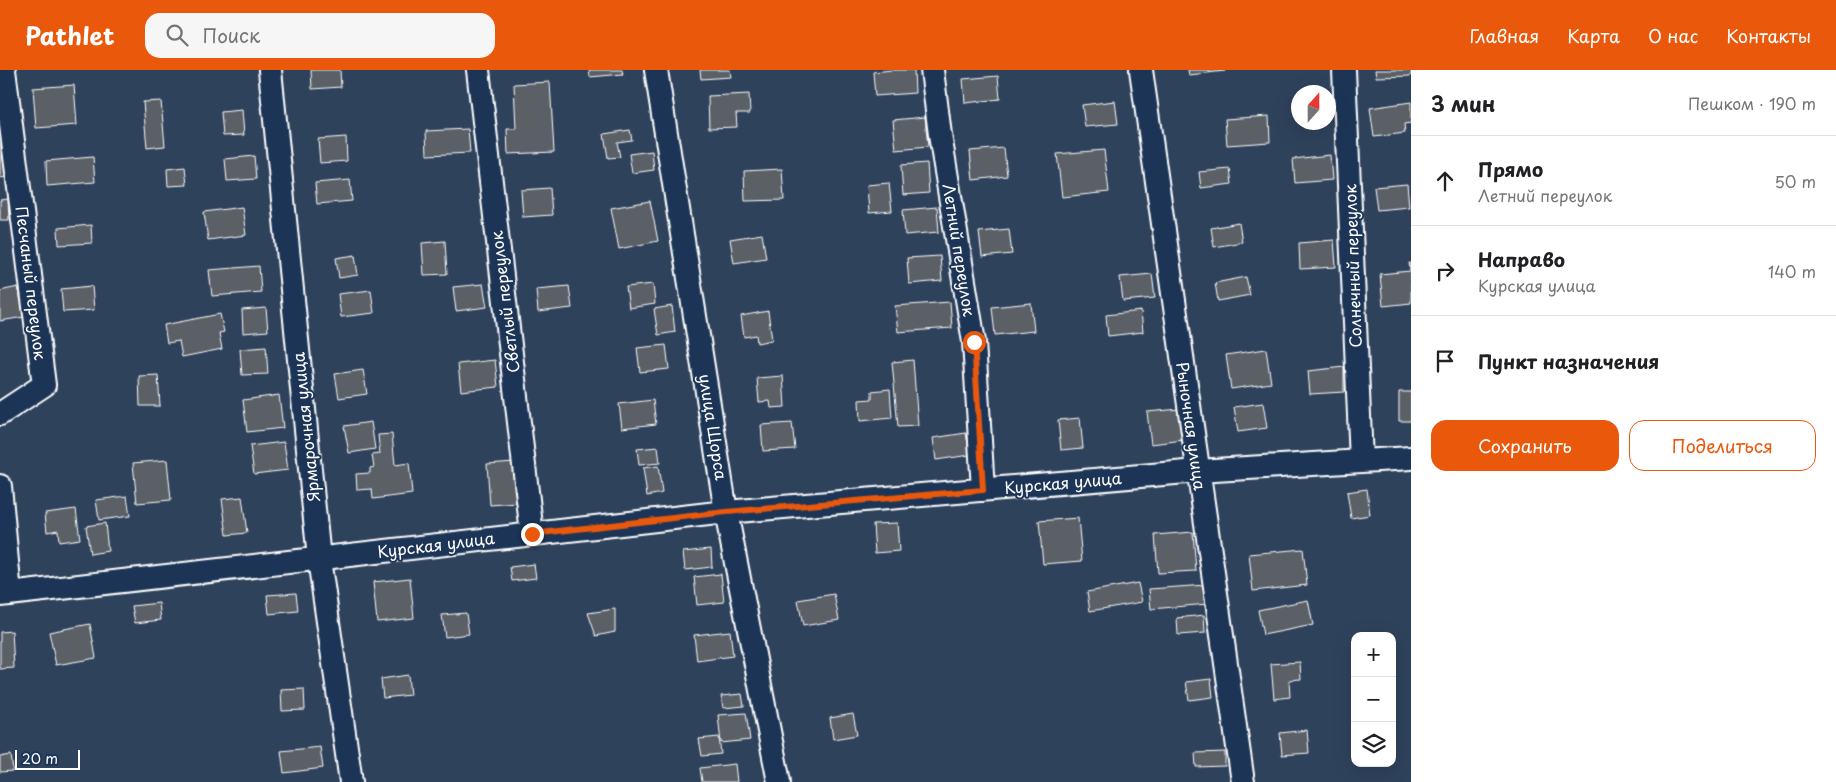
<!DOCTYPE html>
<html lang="ru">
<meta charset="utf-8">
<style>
:root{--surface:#fff;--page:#f6f6f6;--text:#202124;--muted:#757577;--line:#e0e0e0;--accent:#ea580c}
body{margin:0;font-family:"Playpen Sans",sans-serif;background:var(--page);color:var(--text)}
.controls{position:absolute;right:15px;bottom:15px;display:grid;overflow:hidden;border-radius:10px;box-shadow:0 5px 20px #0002}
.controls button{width:45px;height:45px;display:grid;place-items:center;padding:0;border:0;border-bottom:1px solid var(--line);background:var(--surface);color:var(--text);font:25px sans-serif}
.compass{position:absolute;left:1291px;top:15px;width:45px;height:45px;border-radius:50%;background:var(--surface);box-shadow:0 5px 20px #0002;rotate:21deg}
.scale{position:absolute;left:15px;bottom:12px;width:65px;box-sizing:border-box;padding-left:5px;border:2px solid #fff;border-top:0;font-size:14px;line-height:18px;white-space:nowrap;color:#fff;-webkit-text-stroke:4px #1d3557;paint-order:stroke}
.stop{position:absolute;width:15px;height:15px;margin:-11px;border:4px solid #ea580c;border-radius:50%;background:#fff}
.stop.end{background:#ea580c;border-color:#fff;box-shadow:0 1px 5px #0008}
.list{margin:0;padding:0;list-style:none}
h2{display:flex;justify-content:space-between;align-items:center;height:65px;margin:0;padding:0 20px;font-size:21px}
h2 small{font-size:16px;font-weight:400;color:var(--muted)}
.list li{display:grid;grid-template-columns:32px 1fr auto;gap:15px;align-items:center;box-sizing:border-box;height:90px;padding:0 20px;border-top:1px solid var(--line)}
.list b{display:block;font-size:19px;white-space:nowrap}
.list p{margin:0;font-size:16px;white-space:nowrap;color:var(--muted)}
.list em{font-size:16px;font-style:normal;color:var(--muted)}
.actions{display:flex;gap:10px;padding:15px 20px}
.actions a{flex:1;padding:11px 0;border:1px solid var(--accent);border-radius:15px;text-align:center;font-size:18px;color:var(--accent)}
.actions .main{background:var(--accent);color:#fff}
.icon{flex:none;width:28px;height:28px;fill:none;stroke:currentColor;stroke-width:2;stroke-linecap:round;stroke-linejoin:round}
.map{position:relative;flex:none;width:1411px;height:712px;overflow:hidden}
header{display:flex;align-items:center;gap:30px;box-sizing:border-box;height:70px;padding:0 25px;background:var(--accent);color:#fff}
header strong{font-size:24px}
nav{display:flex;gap:28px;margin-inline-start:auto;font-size:18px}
.search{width:350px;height:45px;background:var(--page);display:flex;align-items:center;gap:12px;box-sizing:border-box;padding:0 18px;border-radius:15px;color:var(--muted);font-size:19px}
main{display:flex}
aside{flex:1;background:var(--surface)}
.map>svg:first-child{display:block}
</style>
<header>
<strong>Pathlet</strong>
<div class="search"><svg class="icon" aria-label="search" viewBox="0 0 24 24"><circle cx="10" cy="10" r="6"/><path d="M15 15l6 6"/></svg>Поиск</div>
<nav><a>Главная</a><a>Карта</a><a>О нас</a><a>Контакты</a></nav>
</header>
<main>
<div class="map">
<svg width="1411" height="712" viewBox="0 0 1411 712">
<rect width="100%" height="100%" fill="#2f425c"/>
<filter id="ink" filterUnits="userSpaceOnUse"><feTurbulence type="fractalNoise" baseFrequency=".02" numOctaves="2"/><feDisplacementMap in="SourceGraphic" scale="10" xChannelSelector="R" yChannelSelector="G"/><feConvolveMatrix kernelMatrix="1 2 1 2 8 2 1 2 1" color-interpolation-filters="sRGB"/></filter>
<g filter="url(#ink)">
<path fill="#5a6166" stroke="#fff" d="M311,0H340L341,17L312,19Z
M589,0H622L623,4L590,7Z
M700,0H730L731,7L701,9Z
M892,0H914L915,23L875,26L873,2Z
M1188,0H1225V1L1189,5Z
M1375,0H1411V6L1376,7Z
M998,6L1000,29L965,33L963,9Z
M550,12L554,82L508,84L507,59H516L514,14Z
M74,15L77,55L36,58L33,18Z
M749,24L750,43H736L737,57L709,58L708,26Z
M161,31L165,76L147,78L143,32Z
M1115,31L1118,54L1085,57L1082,35Z
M1411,32V53L1404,54L1405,63L1374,67L1370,38Z
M242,40L244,65L223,66L221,42Z
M1269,46L1270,72L1227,75L1225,49Z
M925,47L928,77L896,80L893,50Z
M468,59L470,83L427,85L426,61Z
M630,60L632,70L617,72L620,87L608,88L604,64Z
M346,67L347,91L320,93L318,69Z
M2,73L6,107L0,108V74Z
M1004,78L1007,106L973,110L970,81Z
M1104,80L1109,122L1062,127L1057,84Z
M652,81L654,100L632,103L629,84Z
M1330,85L1332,110L1295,113L1293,89Z
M254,86L256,109L227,111L225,89Z
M93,87L95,112L47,116L46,91Z
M927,93L929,123L903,125L901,95Z
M185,97L187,115L168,116L167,99Z
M782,99L784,130L745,131L744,101Z
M1230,99L1232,114L1201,118L1199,102Z
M350,110L352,131L317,134L315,113Z
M889,113L892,141L869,143L867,115Z
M1407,114L1409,137L1377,140L1374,117Z
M550,118L552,145L523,147L521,120Z
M8,129L9,150H0V130Z
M650,131L658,171L619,179L611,138Z
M242,137L246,165L208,170L204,142Z
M937,137L939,162L905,165L903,140Z
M1239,153L1242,172L1214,177L1211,158Z
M91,155L92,173L59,175L58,158Z
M1009,159L1012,184L982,187L979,162Z
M762,164L766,188L734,193L730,169Z
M1334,170L1336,197L1300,199L1299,173Z
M445,171L447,204L424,205L422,173Z
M355,185L358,205L339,208L336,188Z
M940,186L942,211L909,214L907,188Z
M1409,193H1411V233L1383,236L1380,204L1410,201Z
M259,196L261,222L212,226L209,200Z
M1152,204L1155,228L1123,231L1120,207Z
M1246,207L1250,225L1218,231L1215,213Z
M483,214L487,237L456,241L453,217Z
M653,214L655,234L629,238L626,217Z
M92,216L94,240L63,242L61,219Z
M569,216L572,238L538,242L536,219Z
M18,217L24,247L0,251V221Z
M371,220L374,243L341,247L338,224Z
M950,232L952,258L898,262L895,236Z
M1031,233L1034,261L995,265L992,237Z
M672,236L675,262L658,265L654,239Z
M266,238L268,261L243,263L242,240Z
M768,241L772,270L757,273L756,265L744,267L741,246Z
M1141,241L1143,262L1108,266L1106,245Z
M220,244L224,262L219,263L222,279L182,287L179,271L167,273L164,255Z
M666,275L669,299L640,302L637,278Z
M266,277L268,304L242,305L240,279Z
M1266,279L1271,313L1231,319L1226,285Z
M495,290L498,317L461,321L458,294Z
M913,290L918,356L898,357L892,292Z
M1344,297V322L1310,324L1308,301Z
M363,300L367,324L339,328L335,304Z
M158,305L160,336H140L139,306Z
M783,306L785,337L771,338L770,331L759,332L757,308Z
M890,319L892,348L860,351L859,330L872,329V321Z
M1399,322H1411V351H1399Z
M279,325L283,358L247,362L243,330Z
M653,330L656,354L622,358L619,334Z
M1263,333L1267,358L1238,362L1234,337Z
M1180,339L1184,370L1151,374L1147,342Z
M1080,348L1083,378L1061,380L1058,350Z
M371,352L375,379L349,383L344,356Z
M792,353L795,379L763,381L761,355Z
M966,363L970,385L936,390L933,368Z
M392,364L395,395L409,393L412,424L373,429L372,419L357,420L356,404L370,403V398L374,397L372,385L380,384L378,365Z
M284,372L288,400L254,404L250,376Z
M658,377L660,393L639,395L637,379Z
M167,390L171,430L137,433L133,393Z
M515,392L518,433L490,435L487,394Z
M658,396L662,423L647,426L643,398Z
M1367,419L1370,445L1351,448L1347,422Z
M127,426L130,446L99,450L96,430Z
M242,427L247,463L227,465L222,429Z
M76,439L80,469L59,472L58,460L47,462L45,443Z
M1078,448L1082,491L1043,494L1039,451Z
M105,453L108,481L90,484L86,456Z
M897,453L899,481L875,483L873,454Z
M1193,462L1196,501L1158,503L1155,465Z
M711,479L712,497L685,500L683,482Z
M1303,479L1307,515L1253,521L1249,484Z
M534,494L536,508L512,511L510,497Z
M721,504L724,532L697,535L694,507Z
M410,508L414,548L377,552L373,512Z
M1138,513L1142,532L1090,541L1087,522Z
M1206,515L1208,534L1151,539L1149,519Z
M296,523L298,541L269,544L267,525Z
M834,524L839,550L803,556L798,530Z
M1308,530L1313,555L1263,565L1258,540Z
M159,533L161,550L135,553L132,536Z
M615,539V562L596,566L588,543Z
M466,543L469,564L445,567L442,545Z
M1204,545L1205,563L1178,565L1177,548Z
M90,554L96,588L56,595L49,562Z
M12,561L14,598L0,599V562Z
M730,561L733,586L697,591L694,565Z
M1300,592L1301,609L1289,610L1290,627L1274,629L1271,594Z
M408,605L410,625L383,628L381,609Z
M1211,609L1213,627L1189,630L1186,612Z
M304,619L305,640L282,641L281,620Z
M742,624L744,636L723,638L721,626Z
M746,643L750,670L721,673L718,645Z
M853,644L857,665L833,669L830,648Z
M1307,660L1309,683L1282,685L1280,663Z
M719,667L721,684L702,686L699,669Z
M320,677L323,698L284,703L281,681Z
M1225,682V696L1196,697L1195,683Z
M11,685L13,701L0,702V687Z
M735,694L737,712H702L700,698Z"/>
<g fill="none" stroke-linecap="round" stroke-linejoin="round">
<defs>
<path id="minor" d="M270,0L319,489L351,712
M478,0L532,464
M656,0L726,442L779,712
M932,0L940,65L974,272L983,420
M1141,0L1243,712
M1344,0L1361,391
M0,344L44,315L4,0
M0,416L10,524
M0,525L726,442L1198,401L1411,388"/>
</defs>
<use href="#minor" stroke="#fff" stroke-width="26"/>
<use href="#minor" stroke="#1d3557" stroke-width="22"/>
</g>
</g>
<g fill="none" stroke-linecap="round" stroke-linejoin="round" filter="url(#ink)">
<path stroke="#ea580c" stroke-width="6" d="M532,464L726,442L983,420L974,272"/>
</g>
<g text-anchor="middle" stroke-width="4" stroke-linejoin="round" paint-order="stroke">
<g font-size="16" fill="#fff" stroke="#1d3557">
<text transform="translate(959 180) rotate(81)" y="6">Летний переулок</text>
<text transform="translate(1353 196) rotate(-92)" y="6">Солнечный переулок</text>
<text transform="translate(31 213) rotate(83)" y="6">Песчаный переулок</text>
<text transform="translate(505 232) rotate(-97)" y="6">Светлый переулок</text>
<text transform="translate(1191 356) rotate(82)" y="6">Рыночная улица</text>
<text transform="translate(306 357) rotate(-96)" y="6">Ярмарочная улица</text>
<text transform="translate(713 357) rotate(81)" y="6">улица Щорса</text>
<text transform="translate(1063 413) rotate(-5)" y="6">Курская улица</text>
<text transform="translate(436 475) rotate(-7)" y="6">Курская улица</text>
</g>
</g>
</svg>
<div class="controls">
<button>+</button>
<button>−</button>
<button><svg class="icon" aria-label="layers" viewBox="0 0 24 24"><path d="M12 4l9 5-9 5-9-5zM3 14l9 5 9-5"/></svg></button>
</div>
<svg class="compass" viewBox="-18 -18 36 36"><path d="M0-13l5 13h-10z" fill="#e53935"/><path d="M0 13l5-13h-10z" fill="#757577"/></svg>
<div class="scale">20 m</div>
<div class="stop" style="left:974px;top:272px"></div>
<div class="stop end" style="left:532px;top:464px"></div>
</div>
<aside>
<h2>3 мин<small>Пешком · 190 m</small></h2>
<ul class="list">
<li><svg class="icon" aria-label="ahead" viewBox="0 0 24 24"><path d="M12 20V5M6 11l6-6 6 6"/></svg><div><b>Прямо</b><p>Летний переулок</p></div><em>50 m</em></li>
<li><svg class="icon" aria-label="right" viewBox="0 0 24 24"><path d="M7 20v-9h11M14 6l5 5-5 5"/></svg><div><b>Направо</b><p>Курская улица</p></div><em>140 m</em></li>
<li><svg class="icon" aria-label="arrive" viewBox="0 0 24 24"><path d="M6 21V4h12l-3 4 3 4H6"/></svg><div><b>Пункт назначения</b></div></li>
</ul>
<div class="actions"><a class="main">Сохранить</a><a>Поделиться</a></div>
</aside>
</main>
